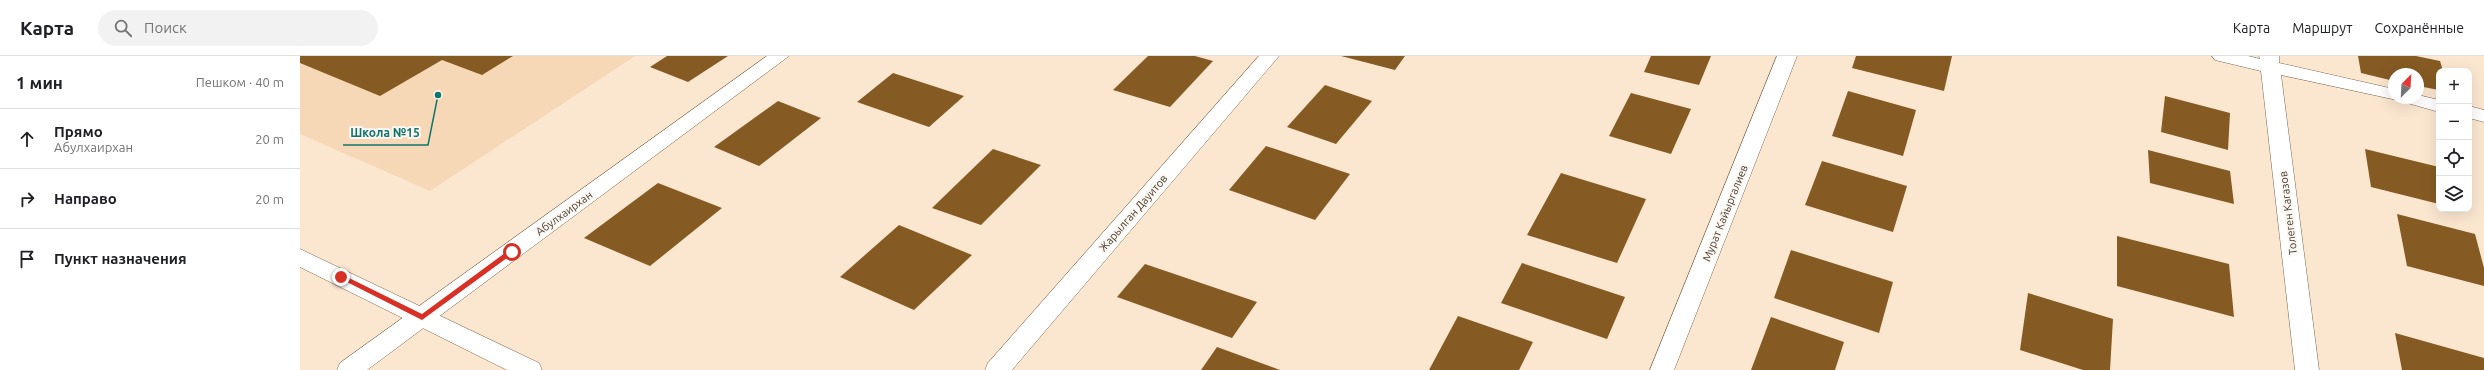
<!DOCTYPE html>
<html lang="ru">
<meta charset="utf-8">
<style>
:root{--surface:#fff;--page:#f2f2f2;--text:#202124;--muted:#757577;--line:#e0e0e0}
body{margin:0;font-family:Ubuntu,sans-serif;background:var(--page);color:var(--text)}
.controls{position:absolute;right:12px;top:12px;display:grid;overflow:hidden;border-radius:8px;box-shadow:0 4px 16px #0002}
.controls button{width:36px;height:36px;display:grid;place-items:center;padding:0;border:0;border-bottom:1px solid var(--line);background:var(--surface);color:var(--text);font:20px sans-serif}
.compass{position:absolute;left:2088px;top:12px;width:36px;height:36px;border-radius:50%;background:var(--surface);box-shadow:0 4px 16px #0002;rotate:24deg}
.stop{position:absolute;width:12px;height:12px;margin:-9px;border:3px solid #d93025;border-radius:50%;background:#fff}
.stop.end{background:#d93025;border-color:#fff;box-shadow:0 1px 4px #0008}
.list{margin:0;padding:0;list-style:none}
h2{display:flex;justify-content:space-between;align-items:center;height:52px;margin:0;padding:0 16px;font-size:17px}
h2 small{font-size:13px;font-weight:400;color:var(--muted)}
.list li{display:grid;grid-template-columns:26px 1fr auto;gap:12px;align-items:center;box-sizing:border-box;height:60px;padding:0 16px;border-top:1px solid var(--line)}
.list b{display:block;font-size:15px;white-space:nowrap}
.list p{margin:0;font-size:13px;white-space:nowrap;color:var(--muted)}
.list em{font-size:13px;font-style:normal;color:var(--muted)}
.icon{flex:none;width:22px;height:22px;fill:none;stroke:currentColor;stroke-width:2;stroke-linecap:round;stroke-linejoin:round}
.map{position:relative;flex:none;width:2184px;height:314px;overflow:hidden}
header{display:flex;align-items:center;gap:24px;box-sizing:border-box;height:56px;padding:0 20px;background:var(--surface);border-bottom:1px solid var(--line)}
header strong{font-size:19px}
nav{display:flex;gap:22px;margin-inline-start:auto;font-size:14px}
.search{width:280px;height:36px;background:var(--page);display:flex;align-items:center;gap:10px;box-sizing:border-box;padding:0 14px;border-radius:22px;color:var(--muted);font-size:15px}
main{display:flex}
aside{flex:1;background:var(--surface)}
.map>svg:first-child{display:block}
</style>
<header>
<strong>Карта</strong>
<div class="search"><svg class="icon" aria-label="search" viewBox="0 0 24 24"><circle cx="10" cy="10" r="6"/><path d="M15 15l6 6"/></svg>Поиск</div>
<nav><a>Карта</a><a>Маршрут</a><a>Сохранённые</a></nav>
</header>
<main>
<aside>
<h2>1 мин<small>Пешком · 40 m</small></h2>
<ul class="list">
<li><svg class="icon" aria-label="ahead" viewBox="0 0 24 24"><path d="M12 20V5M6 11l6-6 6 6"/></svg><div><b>Прямо</b><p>Абулхаирхан</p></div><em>20 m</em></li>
<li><svg class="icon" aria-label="right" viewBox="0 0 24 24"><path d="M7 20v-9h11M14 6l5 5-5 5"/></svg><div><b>Направо</b></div><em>20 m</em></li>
<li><svg class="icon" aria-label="arrive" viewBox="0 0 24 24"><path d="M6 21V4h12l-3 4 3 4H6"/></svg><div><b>Пункт назначения</b></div></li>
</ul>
</aside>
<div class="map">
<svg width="2184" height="314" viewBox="0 0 2184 314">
<rect width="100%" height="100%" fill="#fbe6d0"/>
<path fill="#f7d8b6" d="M0,0H335L130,135L0,78Z"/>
<path fill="#865b23" d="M0,0H213L182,19L142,4L80,40L0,7Z
M367,0H428L388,26L350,11Z
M848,0H895L913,5L870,51L813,34Z
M1041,0H1105L1095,14Z
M1351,0H1411L1399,29L1344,16Z
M1556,0H1652L1644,35L1552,12Z
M2058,0H2116L2140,5L2143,15H2139V34L2118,30V18H2094V25L2061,17Z
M593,17L664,40L629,71L557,46Z
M1025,29L1072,45L1036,88L987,71Z
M1548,35L1616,54L1603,100L1532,80Z
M1331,37L1391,53L1371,98L1309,80Z
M1865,40L1930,57L1928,94L1861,76Z
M478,45L521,62L459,110L414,91Z
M966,90L1050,118L1015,164L929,134Z
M693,93L741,109L681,169L632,152Z
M2065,93L2139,111V148L2071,131Z
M1848,94L1930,115L1934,148L1850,127Z
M1522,105L1607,130L1593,176L1505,149Z
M1261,117L1346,143L1317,207L1227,179Z
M358,127L422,152L350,210L284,182Z
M2097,158L2175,178L2184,212V230L2107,210Z
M599,169L672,199L614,254L540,221Z
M1817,180L1929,208L1934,261L1817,230Z
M1491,194L1593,226L1579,277L1474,242Z
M1222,207L1325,241L1307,283L1201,247Z
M845,208L957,246L932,282L817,241Z
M1728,237L1813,263L1810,314H1783L1720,294Z
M1158,260L1233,286L1219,314H1129Z
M1471,261L1544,286L1535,314H1451Z
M2095,277L2184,302V314H2102Z
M917,291L980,314H901Z"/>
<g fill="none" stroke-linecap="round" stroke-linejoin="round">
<defs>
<path id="street" d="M467,0H489L67,314H37L40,307Z
M1477,0H1497L1374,314H1350Z
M1912,0H1948L1960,3L1959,0H1979V7L2094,33V42H2118V39L2139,44V56L2097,44L1981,19L2019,314H1995L1961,15L1915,4Z
M2169,50L2184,54V66L2169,62Z"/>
<path id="secondary" d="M959,0H979L712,314H685L688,307Z
M0,193L239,307L242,314H207L0,211Z"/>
</defs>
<use href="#street" stroke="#7d664e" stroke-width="1"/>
<use href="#secondary" stroke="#7d664e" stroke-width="1"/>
<use href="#street" fill="#fff" fill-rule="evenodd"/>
<use href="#secondary" fill="#fff" fill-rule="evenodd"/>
</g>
<path fill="#d93025" d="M209,194L215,196L122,264L37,221L43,219L122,258Z"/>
<g text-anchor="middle" stroke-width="4" stroke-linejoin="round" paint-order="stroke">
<g font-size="11" fill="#453b30" stroke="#fcf7f1">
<text transform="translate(264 157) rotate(-36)" y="4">Абулхаирхан</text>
<text transform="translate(833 157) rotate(-49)" y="4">Жарылган Дауитов</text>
<text transform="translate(1425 157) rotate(-68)" y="4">Мурат Кайыргалиев</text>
<text transform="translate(1988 157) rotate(-97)" y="4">Толеген Кагазов</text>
</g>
</g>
<path fill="none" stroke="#0f766e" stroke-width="1.5" d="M138 39L128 89H43"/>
<circle fill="#0f766e" stroke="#fcf7f1" stroke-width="1.5" cx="138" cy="39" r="4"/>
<g font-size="12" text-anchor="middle" font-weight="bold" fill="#0f766e" stroke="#fcf7f1" stroke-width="4" stroke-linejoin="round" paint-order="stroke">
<text x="85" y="81">Школа №15</text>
</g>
</svg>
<div class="controls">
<button>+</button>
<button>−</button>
<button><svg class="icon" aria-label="locate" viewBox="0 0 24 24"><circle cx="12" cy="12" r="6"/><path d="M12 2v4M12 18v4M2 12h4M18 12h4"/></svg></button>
<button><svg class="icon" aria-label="layers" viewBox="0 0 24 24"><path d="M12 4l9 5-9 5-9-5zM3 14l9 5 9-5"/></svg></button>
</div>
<svg class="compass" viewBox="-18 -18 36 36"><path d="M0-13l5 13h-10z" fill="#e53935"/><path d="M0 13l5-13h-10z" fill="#757577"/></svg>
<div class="stop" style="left:212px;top:196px"></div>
<div class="stop end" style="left:41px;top:221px"></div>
</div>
</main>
